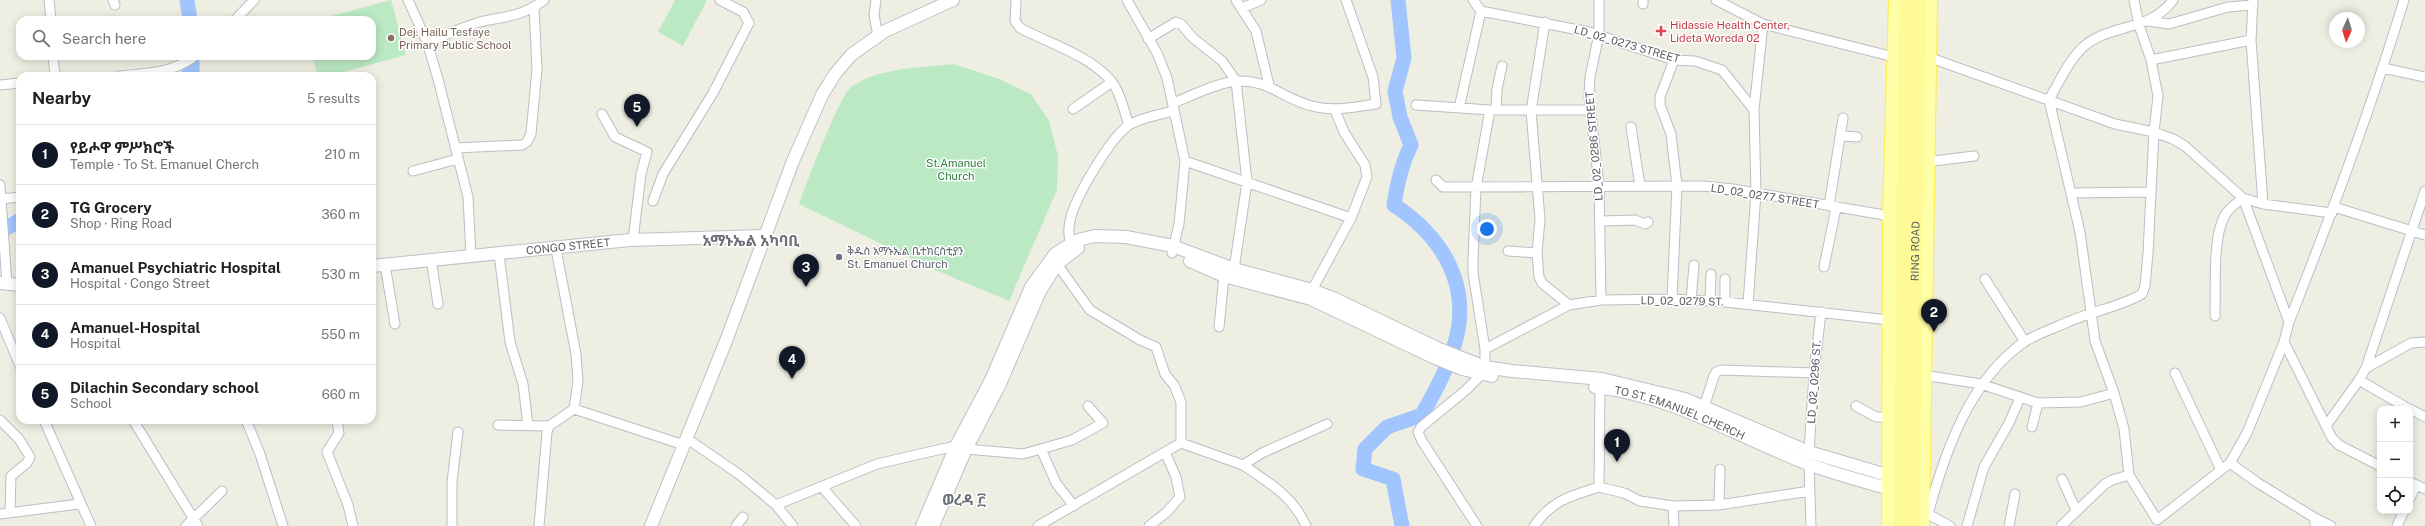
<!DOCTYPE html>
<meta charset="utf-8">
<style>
:root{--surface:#fff;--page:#f2f2f2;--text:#202124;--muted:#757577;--line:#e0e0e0;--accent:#111827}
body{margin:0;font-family:"Public Sans","Noto Sans Ethiopic",sans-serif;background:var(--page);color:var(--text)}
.controls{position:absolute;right:12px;bottom:12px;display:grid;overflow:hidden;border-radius:8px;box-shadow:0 2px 10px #0003}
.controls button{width:36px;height:36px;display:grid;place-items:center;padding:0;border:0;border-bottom:1px solid var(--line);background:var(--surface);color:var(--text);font:20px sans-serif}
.compass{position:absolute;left:2329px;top:12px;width:36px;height:36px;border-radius:50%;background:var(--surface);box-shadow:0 2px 10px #0003;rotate:184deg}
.you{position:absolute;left:1487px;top:229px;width:14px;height:14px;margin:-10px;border:3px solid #fff;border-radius:50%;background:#1a73e8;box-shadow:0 0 0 6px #1a73e833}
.badge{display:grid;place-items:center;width:26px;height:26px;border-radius:50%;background:var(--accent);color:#fff;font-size:13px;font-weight:700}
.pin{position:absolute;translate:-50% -33px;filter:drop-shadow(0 1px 2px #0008)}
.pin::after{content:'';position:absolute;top:21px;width:14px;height:12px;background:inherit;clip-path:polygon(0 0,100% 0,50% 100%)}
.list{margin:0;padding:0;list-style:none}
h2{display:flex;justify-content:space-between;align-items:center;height:52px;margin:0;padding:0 16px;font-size:17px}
h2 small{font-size:13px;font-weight:400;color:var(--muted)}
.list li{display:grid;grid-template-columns:26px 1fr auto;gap:12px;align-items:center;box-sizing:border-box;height:60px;padding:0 16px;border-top:1px solid var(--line)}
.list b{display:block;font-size:15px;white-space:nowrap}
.list p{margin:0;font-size:13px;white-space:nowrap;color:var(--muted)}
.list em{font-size:13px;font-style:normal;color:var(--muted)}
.icon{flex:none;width:22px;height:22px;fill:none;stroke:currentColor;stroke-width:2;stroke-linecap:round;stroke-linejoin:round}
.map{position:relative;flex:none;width:2425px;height:526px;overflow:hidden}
.search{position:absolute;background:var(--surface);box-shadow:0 2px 10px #0003;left:16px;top:16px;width:360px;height:44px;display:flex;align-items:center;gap:10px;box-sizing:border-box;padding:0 14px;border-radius:12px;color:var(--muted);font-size:15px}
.panel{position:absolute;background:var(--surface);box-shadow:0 2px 10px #0003;left:16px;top:72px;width:360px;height:352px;border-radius:12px}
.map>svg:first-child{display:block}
</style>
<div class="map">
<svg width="2425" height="526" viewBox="0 0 2425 526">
<rect width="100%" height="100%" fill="#efeee2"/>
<path fill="#bbe9c4" d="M391,0L406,55L329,76H318L312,56H372V20H316Z
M675,0H707L683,46L658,32Z
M954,64L999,79L1031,94L1049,121L1058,156L1057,190L1009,301L933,269L799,204C805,187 840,95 851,87C880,67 920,68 954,64Z"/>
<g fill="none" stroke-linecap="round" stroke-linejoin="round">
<path stroke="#a1c5ff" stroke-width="15" d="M187,0L190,20
M1398,0L1404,58L1395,91L1400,117L1411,145C1401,165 1397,183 1394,205C1443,237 1473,287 1454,346C1447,370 1434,393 1422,415L1387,427L1365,449L1363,469L1393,479L1402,526
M187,76L192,71V56
M0,232L20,220"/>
<defs>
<path id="minor" d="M49,0L51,20
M113,0L115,5
M408,0L427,42L438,79L468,197L471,256
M876,0L874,15L878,36
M1016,0L1015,21L1020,28C1050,44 1090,55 1112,82C1121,93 1124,112 1129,125
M1127,0L1157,53L1167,78L1185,161L1179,224L1172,253
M1236,0L1256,31L1269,85
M1599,0V34L1590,77L1589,96L1599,185L1601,300
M1716,0L1763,24L1894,57
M2253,0L2251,40L2263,204
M1643,4V0
M1242,8L1261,0
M1481,11L1589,32L1674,60L1695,61L1722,70L1754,110
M235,20L254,0
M2148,21L2169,24L2228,7L2252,5
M1545,22L1531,111L1540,219L1537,253L1539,277L1542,283L1569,305
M1148,39L1176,22L1181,24L1193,38L1222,61L1236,81L1247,182L1234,269
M427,42C444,36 462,27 480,22C505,16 522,17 544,0
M53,56L55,76
M1928,57L2115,124L2154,132L2173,139L2185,146L2243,198L2263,204L2332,213
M2151,60L2251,40
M2383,68L2425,77
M119,76C149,73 170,74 195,56
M0,85L20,83
M1173,103C1191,96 1219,82 1238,81C1270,80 1283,99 1312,106C1334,112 1354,107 1376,104L1373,77L1346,0
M1416,105L1490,110H1591
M1459,108L1481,11L1473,0
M1073,109L1112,82
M1496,110L1497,89L1502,66
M602,114L615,137L647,152L641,174L633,240
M1631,127L1640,186
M1842,136L1857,137
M455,148L522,145L527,142L531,134L537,69L534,7
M1185,161L1351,218
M1926,162L1974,156
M413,171L458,159
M1436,180L1443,187L1703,186L1733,189L1890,216
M0,185L7,284
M2071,193L2151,192
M0,199L20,197
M653,201L663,174L713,93L749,23L743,12L720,0
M1829,206L1843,118
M2334,207L2425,235
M1601,221L1635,220L1645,224L1648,222
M556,249L576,354L578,381L574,409L684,445
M1073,249C1069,241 1068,230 1070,221C1074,199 1110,138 1129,125C1142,117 1159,115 1173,111
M1508,251L1537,253
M499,254L510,342L523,384L528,425
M431,259L438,304
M1057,264L1090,310L1140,340L1156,347L1165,374L1174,385L1181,402V443
M385,265L395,324
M1824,267L1836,208
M1985,279L2025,342
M1312,290L1351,218L1367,177L1365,165L1344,132L1335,110
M1672,299L1677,186L1671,134L1660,105V97L1674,60
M1691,301L1694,265
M1710,301L1711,274
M1725,302V279
M1748,304L1756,193L1754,110L1763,24
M2215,316C2216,289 2212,238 2225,215C2229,208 2237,203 2243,198L2289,322
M0,318L20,366
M1219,327L1224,276
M2284,342L2332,438L2339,445L2380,466
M1485,349L1569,305L1601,300L1672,299L1725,302L1889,320
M2366,368L2411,343L2425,342
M2175,373L2221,470
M1923,375L1981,384L2038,403L2081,402L2114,393L2124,429L2129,475L2112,480L2105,484L2061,526
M2359,380L2366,368L2425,191
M1600,387L1599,487L1624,493L1640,501L1673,506L1719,505L1810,491
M2114,393L2095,341L2080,232L2049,100C2059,82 2068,62 2082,48C2108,23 2149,33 2173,0
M1856,406L1876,417H1891
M1704,407L1714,376L1716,372L1721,370L1814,373
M2410,409L2425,417
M0,420L19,439L30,457L27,463L11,476L10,512
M44,420L91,526
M133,420L198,526
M246,420L260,454L283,526
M337,420L339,433L327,452L348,505L353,526
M498,425L549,426
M2326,426L2359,380L2409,409
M2032,427L2038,403
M686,438L740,475L776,505L877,464L924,453L956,446L966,449L1023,454L1041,449L1056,483L1074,506
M1041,449L1072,440L1103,423L1088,406
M1165,452L1181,443L1243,465L1262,453L1327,424
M1809,452L1814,373L1821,312
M2230,463L2258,483L2315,518
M1243,465C1268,482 1294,497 1306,526
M1809,465L1811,526
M2129,475L2157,520L2230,463L2247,433L2284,342L2289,322C2331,216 2371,109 2404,0
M2062,479L2076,510
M2410,482L2425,489
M822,487L856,526
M2410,498L2416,485
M776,505L793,526
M1719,505L1720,469
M1673,506L1674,526
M1924,512L1950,526
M0,514L79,504
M1928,514C1945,452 1969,381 2024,342C2037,334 2054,328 2068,322C2092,311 2120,307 2142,294L2145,286L2148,253L2154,132L2158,96L2151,60L2139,25L2134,0
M186,526L222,491
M452,526V482L458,432
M539,526L547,432L549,426L574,409
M736,526L743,517
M1038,526L1165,452L1176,477L1180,497L1167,512L1149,526
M1477,526L1422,441L1418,432L1421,427L1466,390L1482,374L1485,367V349L1473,273V259L1476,188L1490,110
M1534,526C1552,500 1571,496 1599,487
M1967,526L1984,467L2009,423L2020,398
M2009,526L2015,494
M2315,526V518L2331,526
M2397,526L2404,511"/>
<g id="secondary">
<path d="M1190,261L1224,276L1311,299L1433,357L1462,369L1492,376"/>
<path id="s1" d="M372,266L630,240L765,236"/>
<path d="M0,283L20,285"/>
<path id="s2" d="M1595,387C1672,395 1738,437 1808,464C1835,474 1863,481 1890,489"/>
<path d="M651,526L726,341L793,161L822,95L835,74L851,55L885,31L953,0"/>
<path d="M922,526L956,446L991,380L1031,287L1055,254L1078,240L1095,236L1126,237L1173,246L1234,269L1312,290L1333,298L1437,348L1485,367L1512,371L1602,379L1685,399L1809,452L1890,476"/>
<path d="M933,526L966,449L999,386L1040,291L1057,264L1078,248"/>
</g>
<path id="primary" d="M1889,526L1890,216L1896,0
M1922,526L1930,0"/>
<g id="trunk">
<path d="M1901,526L1907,0"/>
<path id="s3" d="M1912,526L1918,0"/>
</g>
</defs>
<use href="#minor" stroke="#bcbec5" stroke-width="11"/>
<use href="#secondary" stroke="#bec0c9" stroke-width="14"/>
<use href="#primary" stroke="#feec4b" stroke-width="16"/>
<use href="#trunk" stroke="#f0d000" stroke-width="17"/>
<use href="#minor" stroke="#fff" stroke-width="9"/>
<use href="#secondary" stroke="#fff" stroke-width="12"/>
<use href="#primary" stroke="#feffa6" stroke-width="14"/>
<use href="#trunk" stroke="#fefa97" stroke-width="15"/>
</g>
<path fill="#e0444e" stroke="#fff" stroke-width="1.5" d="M1659 25h4v4h4v4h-4v4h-4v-4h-4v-4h4z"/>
<circle fill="#8d6e63" stroke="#fff" stroke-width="1.5" cx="391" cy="38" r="4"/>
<circle fill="#6b7280" stroke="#fff" stroke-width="1.5" cx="839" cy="257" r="4"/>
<g text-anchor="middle" stroke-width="3" stroke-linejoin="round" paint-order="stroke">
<g font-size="11" fill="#be3a42" stroke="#fff" text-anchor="start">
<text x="1670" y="29">Hidassie Health Center,<tspan x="1670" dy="13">Lideta Woreda 02</tspan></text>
</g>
<g font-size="11" fill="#785e54" stroke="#fff" text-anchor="start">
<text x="399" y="36">Dej. Hailu Tesfaye<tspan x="399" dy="13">Primary Public School</tspan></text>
</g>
<g font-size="11" fill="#5a5d64" stroke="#fff">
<text transform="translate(1627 44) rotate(16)" y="4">LD_02_0273 STREET</text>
<text transform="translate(1594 146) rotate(-95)" y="4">LD_02_0286 STREET</text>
<text transform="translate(1765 196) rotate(9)" y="4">LD_02_0277 STREET</text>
<text dy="4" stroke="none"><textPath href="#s1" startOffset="197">CONGO STREET</textPath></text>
<text dy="4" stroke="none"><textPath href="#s3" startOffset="275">RING ROAD</textPath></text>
<text transform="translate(1682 301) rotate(1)" y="4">LD_02_0279 ST.</text>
<text transform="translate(1814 382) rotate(-86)" y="4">LD_02_0296 ST.</text>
<text dy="4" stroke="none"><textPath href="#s2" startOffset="89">TO ST. EMANUEL CHERCH</textPath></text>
</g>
<g font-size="11" fill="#2c823f" stroke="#fff">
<text x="956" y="167">St.Amanuel<tspan x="956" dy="13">Church</tspan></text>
</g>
<g font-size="11" fill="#5b616d" stroke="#fff" text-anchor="start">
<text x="847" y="255">ቅዱስ አማኑኤል ቤተክርስቲያን<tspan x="847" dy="13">St. Emanuel Church</tspan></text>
</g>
<g font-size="15" font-weight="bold" fill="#6b6f76" stroke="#fff">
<text x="751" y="246">አማኑኤል አካባቢ</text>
<text x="964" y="505">ወረዳ ፫</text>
</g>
</g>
</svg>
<div class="controls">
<button>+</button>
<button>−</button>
<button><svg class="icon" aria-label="locate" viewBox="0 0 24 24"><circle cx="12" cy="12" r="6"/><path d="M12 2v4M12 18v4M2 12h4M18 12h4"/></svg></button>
</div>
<svg class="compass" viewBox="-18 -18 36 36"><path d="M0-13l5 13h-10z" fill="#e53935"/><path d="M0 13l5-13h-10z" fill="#757577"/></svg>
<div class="you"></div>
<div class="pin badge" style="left:1617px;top:462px">1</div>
<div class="pin badge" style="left:1934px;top:332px">2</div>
<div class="pin badge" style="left:806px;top:287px">3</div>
<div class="pin badge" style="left:792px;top:379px">4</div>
<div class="pin badge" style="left:637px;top:127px">5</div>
<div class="search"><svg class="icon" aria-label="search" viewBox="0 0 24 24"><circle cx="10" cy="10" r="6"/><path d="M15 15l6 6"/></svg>Search here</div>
<section class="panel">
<h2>Nearby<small>5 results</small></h2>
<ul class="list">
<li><span class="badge">1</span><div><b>የይሖዋ ምሥክሮች</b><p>Temple · To St. Emanuel Cherch</p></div><em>210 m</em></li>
<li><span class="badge">2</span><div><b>TG Grocery</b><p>Shop · Ring Road</p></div><em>360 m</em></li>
<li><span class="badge">3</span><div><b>Amanuel Psychiatric Hospital</b><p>Hospital · Congo Street</p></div><em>530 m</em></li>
<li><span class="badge">4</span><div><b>Amanuel-Hospital</b><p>Hospital</p></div><em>550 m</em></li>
<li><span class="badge">5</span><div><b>Dilachin Secondary school</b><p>School</p></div><em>660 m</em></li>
</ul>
</section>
</div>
